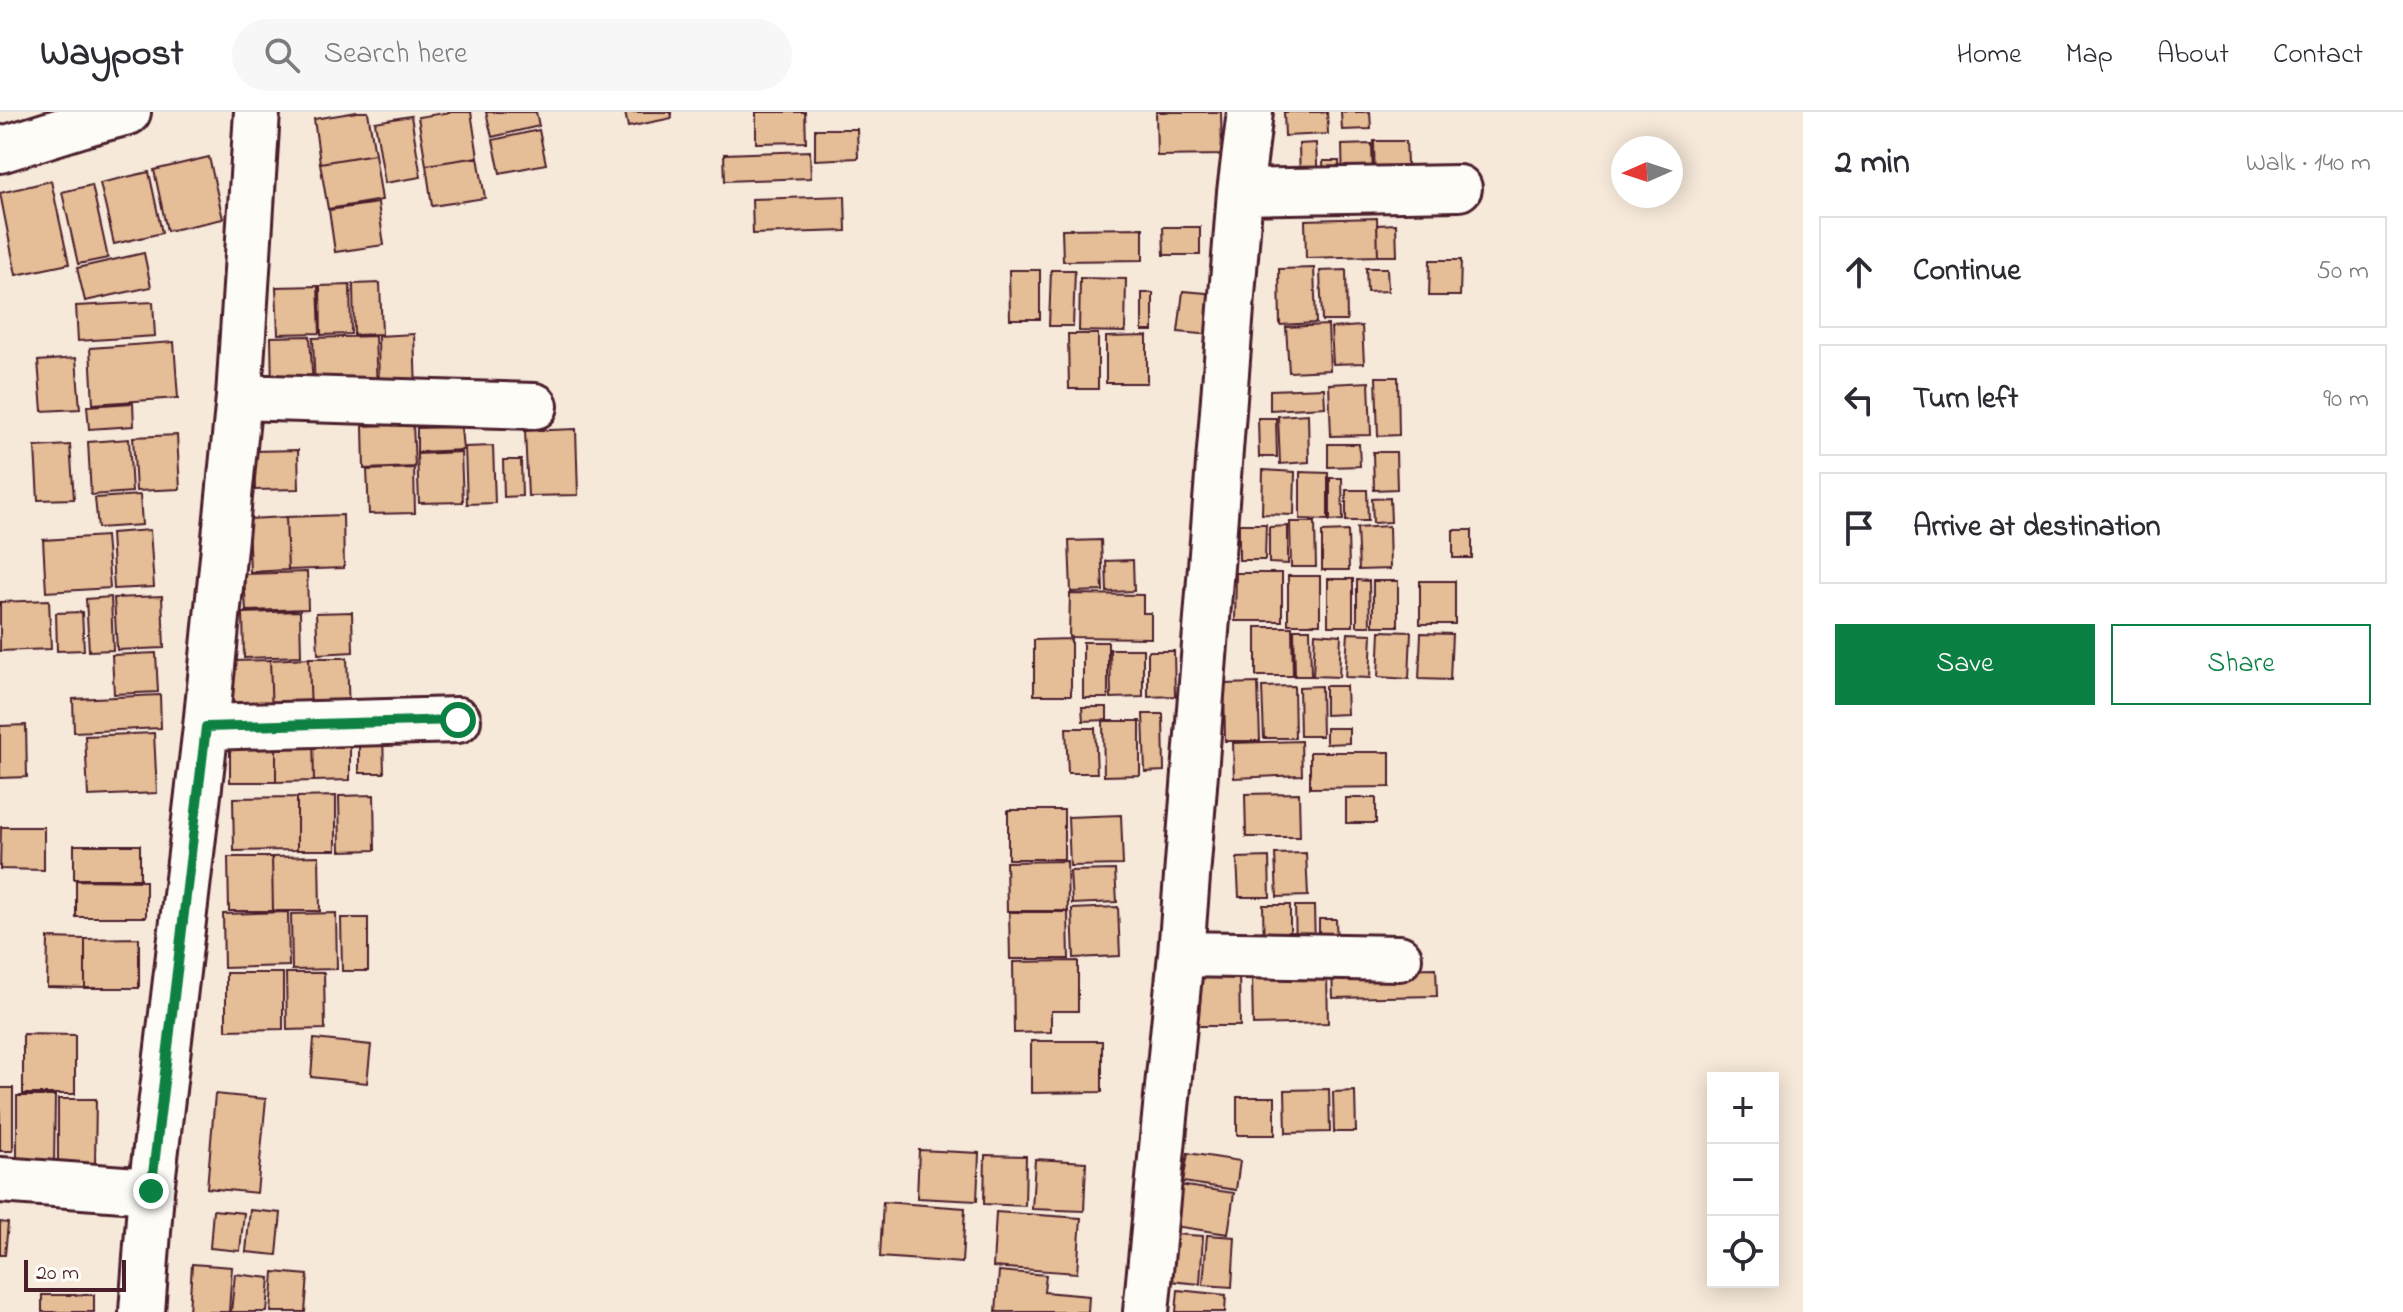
<!DOCTYPE html>
<meta charset="utf-8">
<style>
:root{--surface:#fff;--page:#f7f7f7;--text:#2b2b33;--muted:#7c7c81;--line:#e1e1e2;--accent:#0b8043}
body{margin:0;font-family:"Indie Flower",sans-serif;background:var(--page);color:var(--text)}
.controls{position:absolute;right:24px;bottom:24px;display:grid;overflow:hidden;border-radius:0px;box-shadow:0 4px 20px #0003}
.controls button{width:72px;height:72px;display:grid;place-items:center;padding:0;border:0;border-bottom:2px solid var(--line);background:var(--surface);color:var(--text);font:40px sans-serif}
.compass{position:absolute;left:1611px;top:24px;width:72px;height:72px;border-radius:50%;background:var(--surface);box-shadow:0 4px 20px #0003;rotate:267deg}
.scale{position:absolute;left:24px;bottom:20px;width:102px;box-sizing:border-box;padding-left:8px;border:4px solid #4a1f2b;border-top:0;font-size:22px;line-height:28px;white-space:nowrap;color:#4a1f2b;-webkit-text-stroke:6px #fdfcf7;paint-order:stroke}
.stop{position:absolute;width:24px;height:24px;margin:-18px;border:6px solid #0b8043;border-radius:50%;background:#fff}
.stop.end{background:#0b8043;border-color:#fff;box-shadow:0 2px 8px #0008}
.list{margin:0;padding:0;list-style:none}
h2{display:flex;justify-content:space-between;align-items:center;height:104px;margin:0;padding:0 32px;font-size:34px}
h2 small{font-size:26px;font-weight:400;color:var(--muted)}
.list li{display:grid;grid-template-columns:52px 1fr auto;gap:24px;align-items:center;box-sizing:border-box;height:112px;margin:0 16px 16px;padding:0 16px;border:2px solid var(--line);border-radius:0px}
.list b{display:block;font-size:30px;white-space:nowrap}
.list em{font-size:26px;font-style:normal;color:var(--muted)}
.actions{display:flex;gap:16px;padding:24px 32px}
.actions a{flex:1;padding:18px 0;border:2px solid var(--accent);border-radius:0px;text-align:center;font-size:28px;color:var(--accent)}
.actions .main{background:var(--accent);color:#fff}
.icon{flex:none;width:44px;height:44px;fill:none;stroke:currentColor;stroke-width:2;stroke-linecap:round;stroke-linejoin:round}
.map{position:relative;flex:none;width:1803px;height:1200px;overflow:hidden}
header{display:flex;align-items:center;gap:48px;box-sizing:border-box;height:112px;padding:0 40px;background:var(--surface);border-bottom:2px solid var(--line)}
header strong{font-size:38px}
nav{display:flex;gap:44px;margin-inline-start:auto;font-size:28px}
.search{width:560px;height:72px;background:var(--page);display:flex;align-items:center;gap:20px;box-sizing:border-box;padding:0 28px;border-radius:44px;color:var(--muted);font-size:30px}
main{display:flex}
aside{flex:1;background:var(--surface)}
.map>svg:first-child{display:block}
</style>
<header>
<strong>Waypost</strong>
<div class="search"><svg class="icon" aria-label="search" viewBox="0 0 24 24"><circle cx="10" cy="10" r="6"/><path d="M15 15l6 6"/></svg>Search here</div>
<nav><a>Home</a><a>Map</a><a>About</a><a>Contact</a></nav>
</header>
<main>
<div class="map">
<svg width="1803" height="1200" viewBox="0 0 1803 1200">
<rect width="100%" height="100%" fill="#f6e9da"/>
<filter id="ink" filterUnits="userSpaceOnUse"><feTurbulence type="fractalNoise" baseFrequency=".0125" numOctaves="2"/><feDisplacementMap in="SourceGraphic" scale="16" xChannelSelector="R" yChannelSelector="G"/><feConvolveMatrix kernelMatrix="1 2 1 2 8 2 1 2 1" color-interpolation-filters="sRGB"/></filter>
<g filter="url(#ink)">
<path fill="#e5bd96" stroke="#4a1f2b" stroke-width="2" d="M357,0H368L375,42L320,51L314,7Z
M451,0H471L478,45L426,53L418,5Z
M486,0H536L539,14L492,25Z
M625,0H671L672,6L628,15Z
M756,0H805L806,30L756,31Z
M1156,0H1221L1222,43L1157,44Z
M1284,0H1327L1328,22L1285,24Z
M1341,0H1370L1371,17L1342,18Z
M411,4L421,65L385,71L375,10Z
M815,17H857L858,46L815,48Z
M539,18L546,52L500,61L493,28Z
M1374,29H1406L1408,74L1375,75Z
M1316,31L1318,72H1300L1299,32Z
M1372,32L1373,74L1343,75L1342,33Z
M810,39L811,66L725,69L724,42Z
M375,42L382,88L328,97L320,51Z
M209,45L223,107L167,119L154,58Z
M478,45L485,86L432,94L426,53Z
M1323,49H1339L1340,71H1324Z
M149,60L162,121L114,132L100,71Z
M51,69L69,152L16,163L0,81Z
M92,73L108,146L78,152L62,80Z
M845,84L846,119L753,122L752,87Z
M378,91L384,133L335,140L329,98Z
M1377,106L1378,144L1306,146L1305,108Z
M1396,112L1397,144H1378L1377,113Z
M1163,115H1200V143H1164Z
M1143,116V148L1063,149L1062,117Z
M144,141L151,175L85,189L77,156Z
M1430,148H1461L1460,184H1429Z
M1314,156L1316,211L1280,213L1279,157Z
M1366,156H1387L1388,179L1367,180Z
M1009,158H1040V207H1010Z
M1051,158H1075L1073,214H1049Z
M1346,158L1347,209H1322L1320,159Z
M1080,166L1126,167L1125,220L1079,219Z
M380,171L382,222L354,223L353,172Z
M350,173L351,222L321,223L320,174Z
M318,174L320,221L278,222L276,175Z
M1183,179L1218,182L1213,223L1178,220Z
M1142,181H1153V219H1142Z
M153,190L155,224L78,229L76,194Z
M1328,213L1330,258L1289,260L1286,215Z
M1362,214L1364,251L1333,252L1331,216Z
M414,222L416,279L379,280L378,224Z
M1068,222H1098V277H1069Z
M310,224L313,276L272,277L271,225Z
M375,224L377,279L315,281L313,226Z
M1147,224V271H1106V225Z
M174,230L178,286L93,292L90,236Z
M76,246L80,297L42,299L38,249Z
M1376,265H1398L1399,323L1378,324Z
M1369,270L1371,323L1331,324L1329,272Z
M1324,276L1325,295L1270,298V278Z
M133,291L134,314L89,317L87,294Z
M1308,302L1309,350L1280,352L1278,304Z
M1258,306H1276L1277,345H1259Z
M413,312L415,355L364,357L363,314Z
M461,315L463,338L417,340V316Z
M576,317L578,383L528,384L525,319Z
M177,323L180,377L136,379L133,325Z
M129,327L132,380L91,383L88,330Z
M1328,332H1359L1360,354L1328,355Z
M70,333L74,387L38,388L35,335Z
M493,334L495,391L467,392L465,335Z
M298,338L299,377L255,378L254,339Z
M461,340L463,390L419,391L417,342Z
M1373,340H1396L1397,377L1374,378Z
M503,348H521L522,384L504,385Z
M414,356L415,401L369,402L367,358Z
M1263,358L1295,360L1294,403L1262,402Z
M1300,360L1328,361V408L1300,407Z
M1330,366H1342L1343,408L1330,409Z
M1346,378H1367L1368,409H1346Z
M140,383L142,413L98,416L95,386Z
M1390,386L1391,410L1373,411L1372,387Z
M343,403L344,456L288,458L286,405Z
M286,405L288,458L250,460L248,407Z
M1290,410H1315L1316,455H1291Z
M1239,412H1266L1265,448H1239Z
M1288,414V452L1269,451V415Z
M1389,414L1390,457L1359,458L1357,416Z
M150,418L154,475L114,477L111,421Z
M1453,418H1472V446H1453Z
M1348,419L1349,458H1322V420Z
M106,424L110,476L46,480L43,428Z
M1101,428L1103,479L1071,480L1069,429Z
M1133,448L1134,479L1107,480L1106,449Z
M307,460L308,497L246,499L244,462Z
M1236,461H1282V509H1235Z
M1288,464H1320V512H1288Z
M1328,467H1353V514H1328Z
M1357,468L1369,469L1370,514H1357Z
M1373,469H1398V514H1373Z
M1420,469H1455V512H1420Z
M1070,482L1143,483V501H1151V526L1069,525Z
M162,484L164,536L117,538L114,486Z
M111,485L113,538L89,539L86,487Z
M49,488L51,537L0,539V490Z
M300,499L301,544L244,546L243,501Z
M82,500L84,538L57,539L56,501Z
M352,500L353,540L318,542L316,501Z
M1256,515H1292L1293,564H1256Z
M1294,517H1310L1311,564H1295Z
M1380,519L1411,520L1409,567L1378,565Z
M1315,521L1341,523L1339,565L1313,564Z
M1348,521L1372,522L1370,566L1345,565Z
M1421,521L1452,522L1450,568L1419,567Z
M1071,527V583H1034V528Z
M1083,530H1108V586H1083Z
M1110,537H1143V585L1111,586Z
M1148,539H1174L1175,584L1148,585Z
M156,541L158,580L114,582L112,543Z
M309,546H347L349,600L311,602Z
M309,546L311,602L272,603L270,548Z
M270,548L272,603L233,604L231,549Z
M1258,571L1260,629H1225L1224,572Z
M1294,574L1295,626H1264L1262,575Z
M1321,574L1322,624H1300L1299,575Z
M1325,574H1346L1347,602L1325,603Z
M160,583L161,616L74,620L73,587Z
M1082,595H1107V608L1083,609Z
M1143,602H1163L1164,659L1145,660Z
M1103,609H1140V663L1104,664Z
M26,613L27,665L0,666V614Z
M1066,616H1095L1097,661H1068Z
M1326,616H1349V631L1326,632Z
M350,619V668L314,669L313,620Z
M230,620H276V670H230Z
M276,620H313L314,669L276,670Z
M154,621L157,681L88,684L85,624Z
M359,621H383L384,661H359Z
M1301,629L1302,663L1234,666L1233,631Z
M1310,640H1390V675L1310,676Z
M1299,681L1300,725H1246L1245,682Z
M374,683L375,738L340,739L339,684Z
M336,684V738H297V685Z
M297,685V738L234,739L233,686Z
M1346,686H1376V711H1346Z
M1008,698H1064V747H1008Z
M1121,703L1123,753L1070,754L1068,705Z
M1,715H44V758L0,757Z
M74,733H140V767H74Z
M1306,741L1308,784L1277,785L1275,742Z
M319,744L320,799H273L272,745Z
M228,745H272L273,799H229Z
M1269,745L1270,785H1239L1237,746Z
M1067,749L1068,799H1007L1006,750Z
M1115,758L1117,790L1072,792L1070,759Z
M76,768L146,769V805H76Z
M1263,793H1290V838L1264,839Z
M1295,794H1314L1315,835L1296,836Z
M1118,795L1120,844L1074,846L1072,797Z
M288,800L289,854L224,856L223,802Z
M1009,800H1068L1069,847H1010Z
M336,801L337,857L292,858L291,802Z
M341,806H368V859H342Z
M1319,807H1336L1337,836H1319Z
M48,826L85,827V876L47,875Z
M139,826V876H85V827Z
M1078,849V899H1051V920L1014,921L1013,850Z
M1436,856L1437,884L1333,886L1332,858Z
M226,861H283V917L226,918Z
M286,861H324L325,917L287,918Z
M1192,861H1239L1240,914H1193Z
M1327,862L1328,911L1253,913L1252,864Z
M23,922L75,923V982H23Z
M314,927L371,933L367,971L311,965Z
M1031,929H1102V980L1031,981Z
M0,976H13V1039H0Z
M1329,977L1330,1020L1286,1021L1285,978Z
M1355,979L1356,1020H1334L1333,980Z
M215,982L266,987L257,1081L207,1076Z
M17,984H55L54,1055L17,1054Z
M1237,985H1275V1023H1237Z
M58,987H96L95,1052H58Z
M919,1038L979,1041L977,1089L917,1086Z
M1188,1041L1240,1049L1236,1078L1183,1070Z
M985,1043L1026,1044L1025,1094L984,1092Z
M1035,1047L1086,1050L1084,1099L1032,1097Z
M1179,1073L1234,1081L1228,1122L1174,1114Z
M883,1090L965,1096L962,1151L880,1145Z
M213,1098L244,1101L240,1139L210,1136Z
M250,1098L281,1101L277,1143L246,1140Z
M996,1100L1081,1106L1077,1161L993,1155Z
M0,1110L8,1111L5,1143H0Z
M1173,1122L1203,1124L1200,1172L1170,1169Z
M1207,1123L1235,1125L1232,1175L1203,1173Z
M192,1152L232,1155L229,1200H189Z
M999,1159L1046,1163L1044,1180L1089,1184L1088,1200H996Z
M274,1160L308,1163L305,1200H271Z
M235,1162L270,1166L267,1200H231Z
M1178,1178L1226,1183L1225,1200H1176Z
M42,1183H94V1200H42Z"/>
<g fill="none" stroke-linecap="round" stroke-linejoin="round">
<defs>
<path id="minor" d="M1240,80L1459,76
M239,285L535,294
M206,615L458,608
M1181,842L1399,846
M0,1068L151,1079
M142,1200L151,1079L206,615L239,285L257,0
M1146,1200L1181,842L1240,80L1250,0"/>
<path id="major" d="M0,38L90,10L128,0"/>
</defs>
<use href="#minor" stroke="#4a1f2b" stroke-width="50"/>
<use href="#major" stroke="#4a1f2b" stroke-width="50"/>
<use href="#minor" stroke="#fdfcf7" stroke-width="44"/>
<use href="#major" stroke="#fdfcf7" stroke-width="44"/>
</g>
</g>
<g fill="none" stroke-linecap="round" stroke-linejoin="round" filter="url(#ink)">
<path stroke="#0b8043" stroke-width="10" d="M151,1079L206,615L458,608"/>
</g>
</svg>
<div class="controls">
<button>+</button>
<button>−</button>
<button><svg class="icon" aria-label="locate" viewBox="0 0 24 24"><circle cx="12" cy="12" r="6"/><path d="M12 2v4M12 18v4M2 12h4M18 12h4"/></svg></button>
</div>
<svg class="compass" viewBox="-18 -18 36 36"><path d="M0-13l5 13h-10z" fill="#e53935"/><path d="M0 13l5-13h-10z" fill="#7c7c81"/></svg>
<div class="scale">20 m</div>
<div class="stop" style="left:458px;top:608px"></div>
<div class="stop end" style="left:151px;top:1079px"></div>
</div>
<aside>
<h2>2 min<small>Walk · 140 m</small></h2>
<ul class="list">
<li><svg class="icon" aria-label="ahead" viewBox="0 0 24 24"><path d="M12 20V5M6 11l6-6 6 6"/></svg><div><b>Continue</b></div><em>50 m</em></li>
<li><svg class="icon" aria-label="left" viewBox="0 0 24 24"><path d="M17 20v-9H6M10 6l-5 5 5 5"/></svg><div><b>Turn left</b></div><em>90 m</em></li>
<li><svg class="icon" aria-label="arrive" viewBox="0 0 24 24"><path d="M6 21V4h12l-3 4 3 4H6"/></svg><div><b>Arrive at destination</b></div></li>
</ul>
<div class="actions"><a class="main">Save</a><a>Share</a></div>
</aside>
</main>
